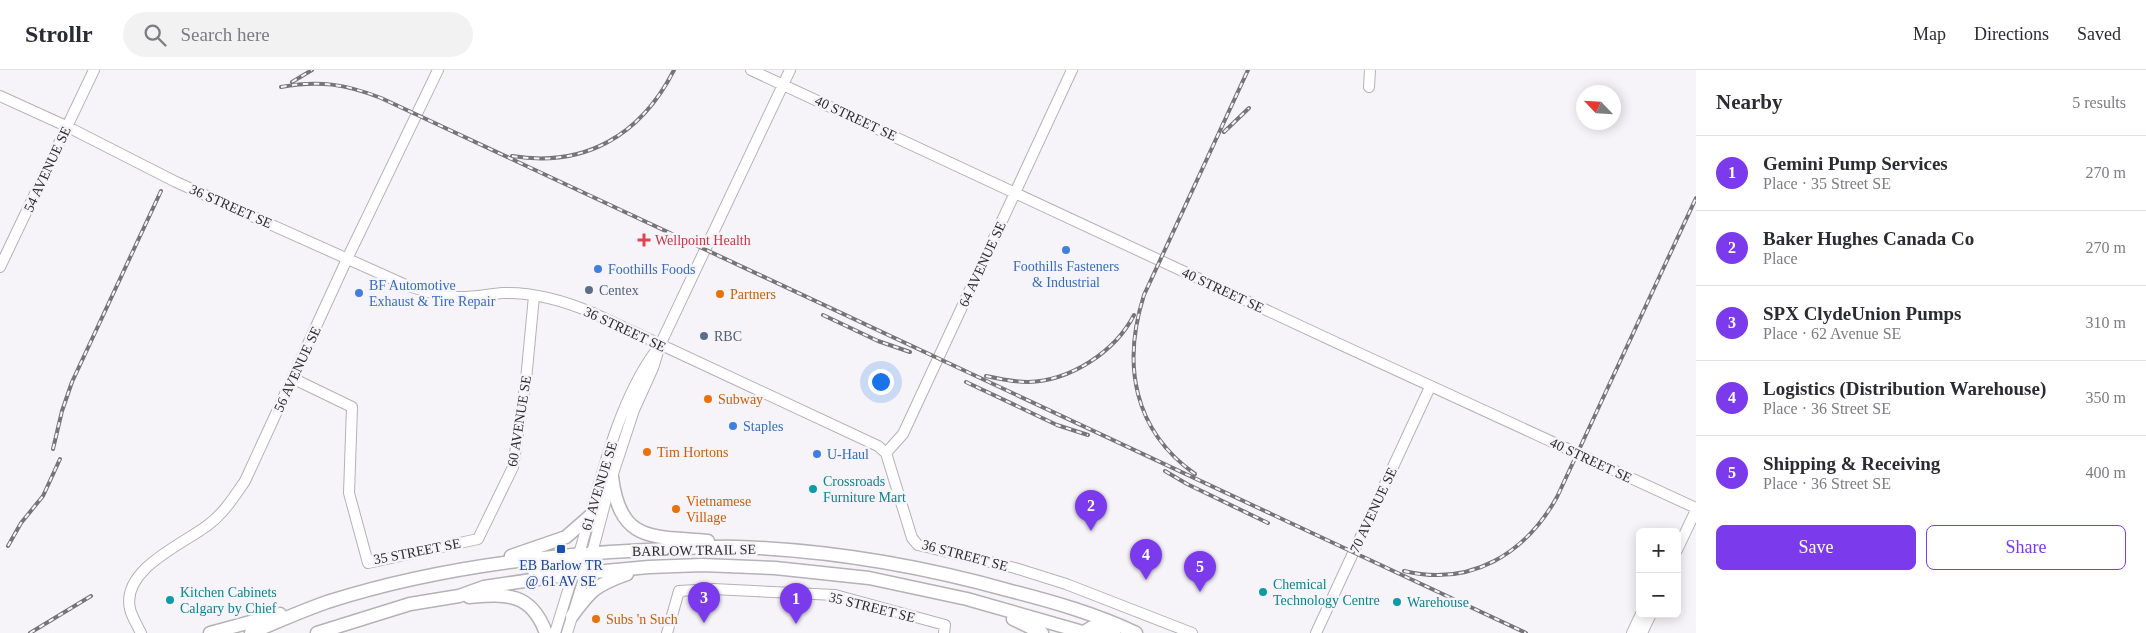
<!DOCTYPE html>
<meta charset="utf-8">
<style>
:root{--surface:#fff;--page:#f2f2f3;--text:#2b2b33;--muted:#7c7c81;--line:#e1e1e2;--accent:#7c3aed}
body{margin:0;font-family:Georgia,serif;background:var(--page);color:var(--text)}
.controls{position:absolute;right:15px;bottom:15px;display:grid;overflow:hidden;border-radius:8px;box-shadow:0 2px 12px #0003}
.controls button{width:45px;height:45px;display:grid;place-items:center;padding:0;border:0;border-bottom:1px solid var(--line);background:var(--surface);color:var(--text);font:25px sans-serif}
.compass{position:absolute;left:1576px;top:15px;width:45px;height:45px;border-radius:50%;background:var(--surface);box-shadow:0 2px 12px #0003;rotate:295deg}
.you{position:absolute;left:880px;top:311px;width:18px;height:18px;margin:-12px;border:4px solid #fff;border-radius:50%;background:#1a73e8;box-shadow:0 0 0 8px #1a73e833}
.badge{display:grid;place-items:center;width:32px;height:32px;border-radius:50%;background:var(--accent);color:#fff;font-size:16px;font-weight:700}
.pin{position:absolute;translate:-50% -41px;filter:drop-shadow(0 1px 2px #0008)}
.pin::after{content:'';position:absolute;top:26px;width:18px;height:15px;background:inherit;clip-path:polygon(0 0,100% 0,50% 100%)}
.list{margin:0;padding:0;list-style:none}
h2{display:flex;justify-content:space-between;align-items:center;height:65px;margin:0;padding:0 20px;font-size:21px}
h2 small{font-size:16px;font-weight:400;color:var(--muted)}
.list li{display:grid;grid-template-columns:32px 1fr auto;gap:15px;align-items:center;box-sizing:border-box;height:75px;padding:0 20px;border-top:1px solid var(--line)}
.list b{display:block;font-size:19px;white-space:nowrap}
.list p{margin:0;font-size:16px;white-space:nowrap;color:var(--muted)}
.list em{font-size:16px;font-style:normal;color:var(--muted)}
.actions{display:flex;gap:10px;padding:15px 20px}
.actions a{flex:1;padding:11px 0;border:1px solid var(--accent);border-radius:8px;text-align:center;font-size:18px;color:var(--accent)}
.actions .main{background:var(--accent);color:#fff}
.icon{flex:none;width:28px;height:28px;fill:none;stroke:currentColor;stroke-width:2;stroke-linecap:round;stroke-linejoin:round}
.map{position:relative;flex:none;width:1696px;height:563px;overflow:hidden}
header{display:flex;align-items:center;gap:30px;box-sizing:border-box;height:70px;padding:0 25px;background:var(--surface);border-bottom:1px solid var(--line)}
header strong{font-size:24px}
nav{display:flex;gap:28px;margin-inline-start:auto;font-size:18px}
.search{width:350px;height:45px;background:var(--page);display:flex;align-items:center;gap:12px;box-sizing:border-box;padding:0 18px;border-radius:28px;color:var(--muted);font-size:19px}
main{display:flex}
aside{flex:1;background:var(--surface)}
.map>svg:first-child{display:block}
</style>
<header>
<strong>Strollr</strong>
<div class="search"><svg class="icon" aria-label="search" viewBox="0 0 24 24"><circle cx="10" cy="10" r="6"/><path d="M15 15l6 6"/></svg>Search here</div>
<nav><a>Map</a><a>Directions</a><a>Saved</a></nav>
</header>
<main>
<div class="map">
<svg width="1696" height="563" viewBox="0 0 1696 563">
<rect width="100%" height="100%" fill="#f7f4f9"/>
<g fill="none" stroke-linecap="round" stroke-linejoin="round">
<defs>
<path id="minor" d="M751,0C1066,147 1380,294 1696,438
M1369,17L1370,0
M0,26L66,56L176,112L408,216C425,221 443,227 461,227C475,227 489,224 503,223C534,222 565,231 593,243L878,376L886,383L912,468L918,475L1015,498L1066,514L1192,563
M0,197L94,0
M292,308L352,337L349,423L368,493L478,469L513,397L526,310L534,226
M886,383L903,364L1072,0
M1677,480L1696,440
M141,563C137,555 132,547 130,539C121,499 182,475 208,455C224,443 234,427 245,411L347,189L438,0
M555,563C566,527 577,492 587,456C603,400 620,330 655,282
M567,563L592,483L612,407L634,340L653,298L660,275L790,0
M667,563L679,521L713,519L835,525L945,555L944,563
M1316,563L1430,317
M1632,563L1641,544
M1642,563L1651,544"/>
<path id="major" d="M612,407C620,473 652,466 708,471
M511,486L566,467L590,446
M534,501L583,491
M469,527C507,524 531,522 546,563
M572,546C591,520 596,515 627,504
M1013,549L1042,563
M1084,562L1092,557L1114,563
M210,563L280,544
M251,563C276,552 302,541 327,532C430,499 538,485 646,480C676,479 707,476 737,477C829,480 922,496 1011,521C1054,532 1096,544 1136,563
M317,563L410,534L459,526L484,517L572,504L649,497L702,495L775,498L869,508L967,529L1086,563"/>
</defs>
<use href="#minor" stroke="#b4b1b7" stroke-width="12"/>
<use href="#major" stroke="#b4b1b7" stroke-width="15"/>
<use href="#minor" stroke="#fff" stroke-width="10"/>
<use href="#major" stroke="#fff" stroke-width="12"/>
<defs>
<path id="rail" d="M292,12L312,0
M281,17C319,10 345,14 381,28L1526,563
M1224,62L1249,38
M512,86C585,98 641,65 674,0
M823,245L878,271L910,282
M986,306C1000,309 1014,312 1028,312C1070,311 1115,282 1134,245
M966,312L1057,355L1088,365
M53,379L62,341L72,312L161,121
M1165,401L1187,414L1268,453
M1195,404C1133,360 1122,294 1144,225L1248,0
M8,476L21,453L43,426L60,389
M1404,501C1471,517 1525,484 1557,427L1696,128
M30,563L91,526"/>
</defs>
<use href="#rail" stroke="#767477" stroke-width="4"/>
<use href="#rail" stroke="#f7f4f9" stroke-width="2" stroke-dasharray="5.5" stroke-linecap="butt"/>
</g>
<path fill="#e0444e" stroke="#f7f4f9" stroke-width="2" d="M641.5 162.5h5v5h5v5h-5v5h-5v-5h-5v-5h5z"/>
<g fill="#3f7fe0" stroke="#f7f4f9" stroke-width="2">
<circle cx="1066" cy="180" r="5"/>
<circle cx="598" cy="199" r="5"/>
<circle cx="359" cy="223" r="5"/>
<circle cx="733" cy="356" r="5"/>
<circle cx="817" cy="384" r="5"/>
</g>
<g fill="#5c6f8a" stroke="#f7f4f9" stroke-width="2">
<circle cx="589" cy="220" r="5"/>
<circle cx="704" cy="266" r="5"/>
</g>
<g fill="#e8710a" stroke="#f7f4f9" stroke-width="2">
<circle cx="720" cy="224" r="5"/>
<circle cx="708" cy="329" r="5"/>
<circle cx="647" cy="382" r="5"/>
<circle cx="676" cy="439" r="5"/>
<circle cx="596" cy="549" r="5"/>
</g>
<g fill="#0f9aa8" stroke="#f7f4f9" stroke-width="2">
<circle cx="813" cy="419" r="5"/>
<circle cx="1263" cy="522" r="5"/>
<circle cx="170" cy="530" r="5"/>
<circle cx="1397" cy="532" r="5"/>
</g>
<rect fill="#1a4fb4" stroke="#f7f4f9" stroke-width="2" x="556" y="474" width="10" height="10" rx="2.5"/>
<g text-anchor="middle" stroke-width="5" stroke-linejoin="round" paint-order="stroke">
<g font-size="14" fill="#2c2b2d" stroke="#f7f4f9">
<text transform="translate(856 48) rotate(25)" y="5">40 STREET SE</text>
<text transform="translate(47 99) rotate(-65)" y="5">54 AVENUE SE</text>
<text transform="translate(231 136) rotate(24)" y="5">36 STREET SE</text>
<text transform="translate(982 194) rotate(-65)" y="5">64 AVENUE SE</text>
<text transform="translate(1223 220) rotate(25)" y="5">40 STREET SE</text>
<text transform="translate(625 259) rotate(25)" y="5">36 STREET SE</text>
<text transform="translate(297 299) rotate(-65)" y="5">56 AVENUE SE</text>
<text transform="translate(519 351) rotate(-81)" y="5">60 AVENUE SE</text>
<text transform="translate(1591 390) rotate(25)" y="5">40 STREET SE</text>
<text transform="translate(599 416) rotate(-73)" y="5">61 AVENUE SE</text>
<text transform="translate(1373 440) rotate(-65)" y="5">70 AVENUE SE</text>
<text transform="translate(694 480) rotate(-1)" y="5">BARLOW TRAIL SE</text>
<text transform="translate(417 481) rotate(-11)" y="5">35 STREET SE</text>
<text transform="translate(965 485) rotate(15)" y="5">36 STREET SE</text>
<text transform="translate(872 537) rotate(14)" y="5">35 STREET SE</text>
</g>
<g font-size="14" fill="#be3a42" stroke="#f7f4f9" text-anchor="start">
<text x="655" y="175">Wellpoint Health</text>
</g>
<g font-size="14" fill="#366cbe" stroke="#f7f4f9" text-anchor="start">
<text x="1066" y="201" text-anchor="middle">Foothills Fasteners<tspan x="1066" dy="16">&amp; Industrial</tspan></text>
<text x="608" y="204">Foothills Foods</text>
<text x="369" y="220">BF Automotive<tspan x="369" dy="16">Exhaust &amp; Tire Repair</tspan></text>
<text x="743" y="361">Staples</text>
<text x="827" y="389">U-Haul</text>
</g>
<g font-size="14" fill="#4e5e75" stroke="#f7f4f9" text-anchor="start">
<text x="599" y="225">Centex</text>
<text x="714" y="271">RBC</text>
</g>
<g font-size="14" fill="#c56008" stroke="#f7f4f9" text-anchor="start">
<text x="730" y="229">Partners</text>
<text x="718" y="334">Subway</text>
<text x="657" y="387">Tim Hortons</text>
<text x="686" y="436">Vietnamese<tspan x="686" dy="16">Village</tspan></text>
<text x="606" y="554">Subs 'n Such</text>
</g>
<g font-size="14" fill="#0d838f" stroke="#f7f4f9" text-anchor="start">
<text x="823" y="416">Crossroads<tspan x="823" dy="16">Furniture Mart</tspan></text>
<text x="1273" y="519">Chemical<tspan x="1273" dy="16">Technology Centre</tspan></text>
<text x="180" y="527">Kitchen Cabinets<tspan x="180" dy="16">Calgary by Chief</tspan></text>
<text x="1407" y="537">Warehouse</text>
</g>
<g font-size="14" fill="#164399" stroke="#f7f4f9">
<text x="561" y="500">EB Barlow TR<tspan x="561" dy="16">@ 61 AV SE</tspan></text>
</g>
</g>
</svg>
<div class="controls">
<button>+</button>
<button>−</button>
</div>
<svg class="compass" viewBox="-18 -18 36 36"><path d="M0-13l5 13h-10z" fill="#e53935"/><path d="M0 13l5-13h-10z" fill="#7c7c81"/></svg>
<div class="you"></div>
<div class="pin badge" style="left:796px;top:554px">1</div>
<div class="pin badge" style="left:1091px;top:461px">2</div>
<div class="pin badge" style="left:704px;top:553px">3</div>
<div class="pin badge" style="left:1146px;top:510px">4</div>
<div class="pin badge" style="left:1200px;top:522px">5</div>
</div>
<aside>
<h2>Nearby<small>5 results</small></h2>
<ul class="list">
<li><span class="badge">1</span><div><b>Gemini Pump Services</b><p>Place · 35 Street SE</p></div><em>270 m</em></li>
<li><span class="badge">2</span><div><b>Baker Hughes Canada Co</b><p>Place</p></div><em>270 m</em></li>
<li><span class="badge">3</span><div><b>SPX ClydeUnion Pumps</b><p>Place · 62 Avenue SE</p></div><em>310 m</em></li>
<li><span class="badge">4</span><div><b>Logistics (Distribution Warehouse)</b><p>Place · 36 Street SE</p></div><em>350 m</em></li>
<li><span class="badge">5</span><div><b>Shipping &amp; Receiving</b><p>Place · 36 Street SE</p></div><em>400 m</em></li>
</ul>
<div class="actions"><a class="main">Save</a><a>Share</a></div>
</aside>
</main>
